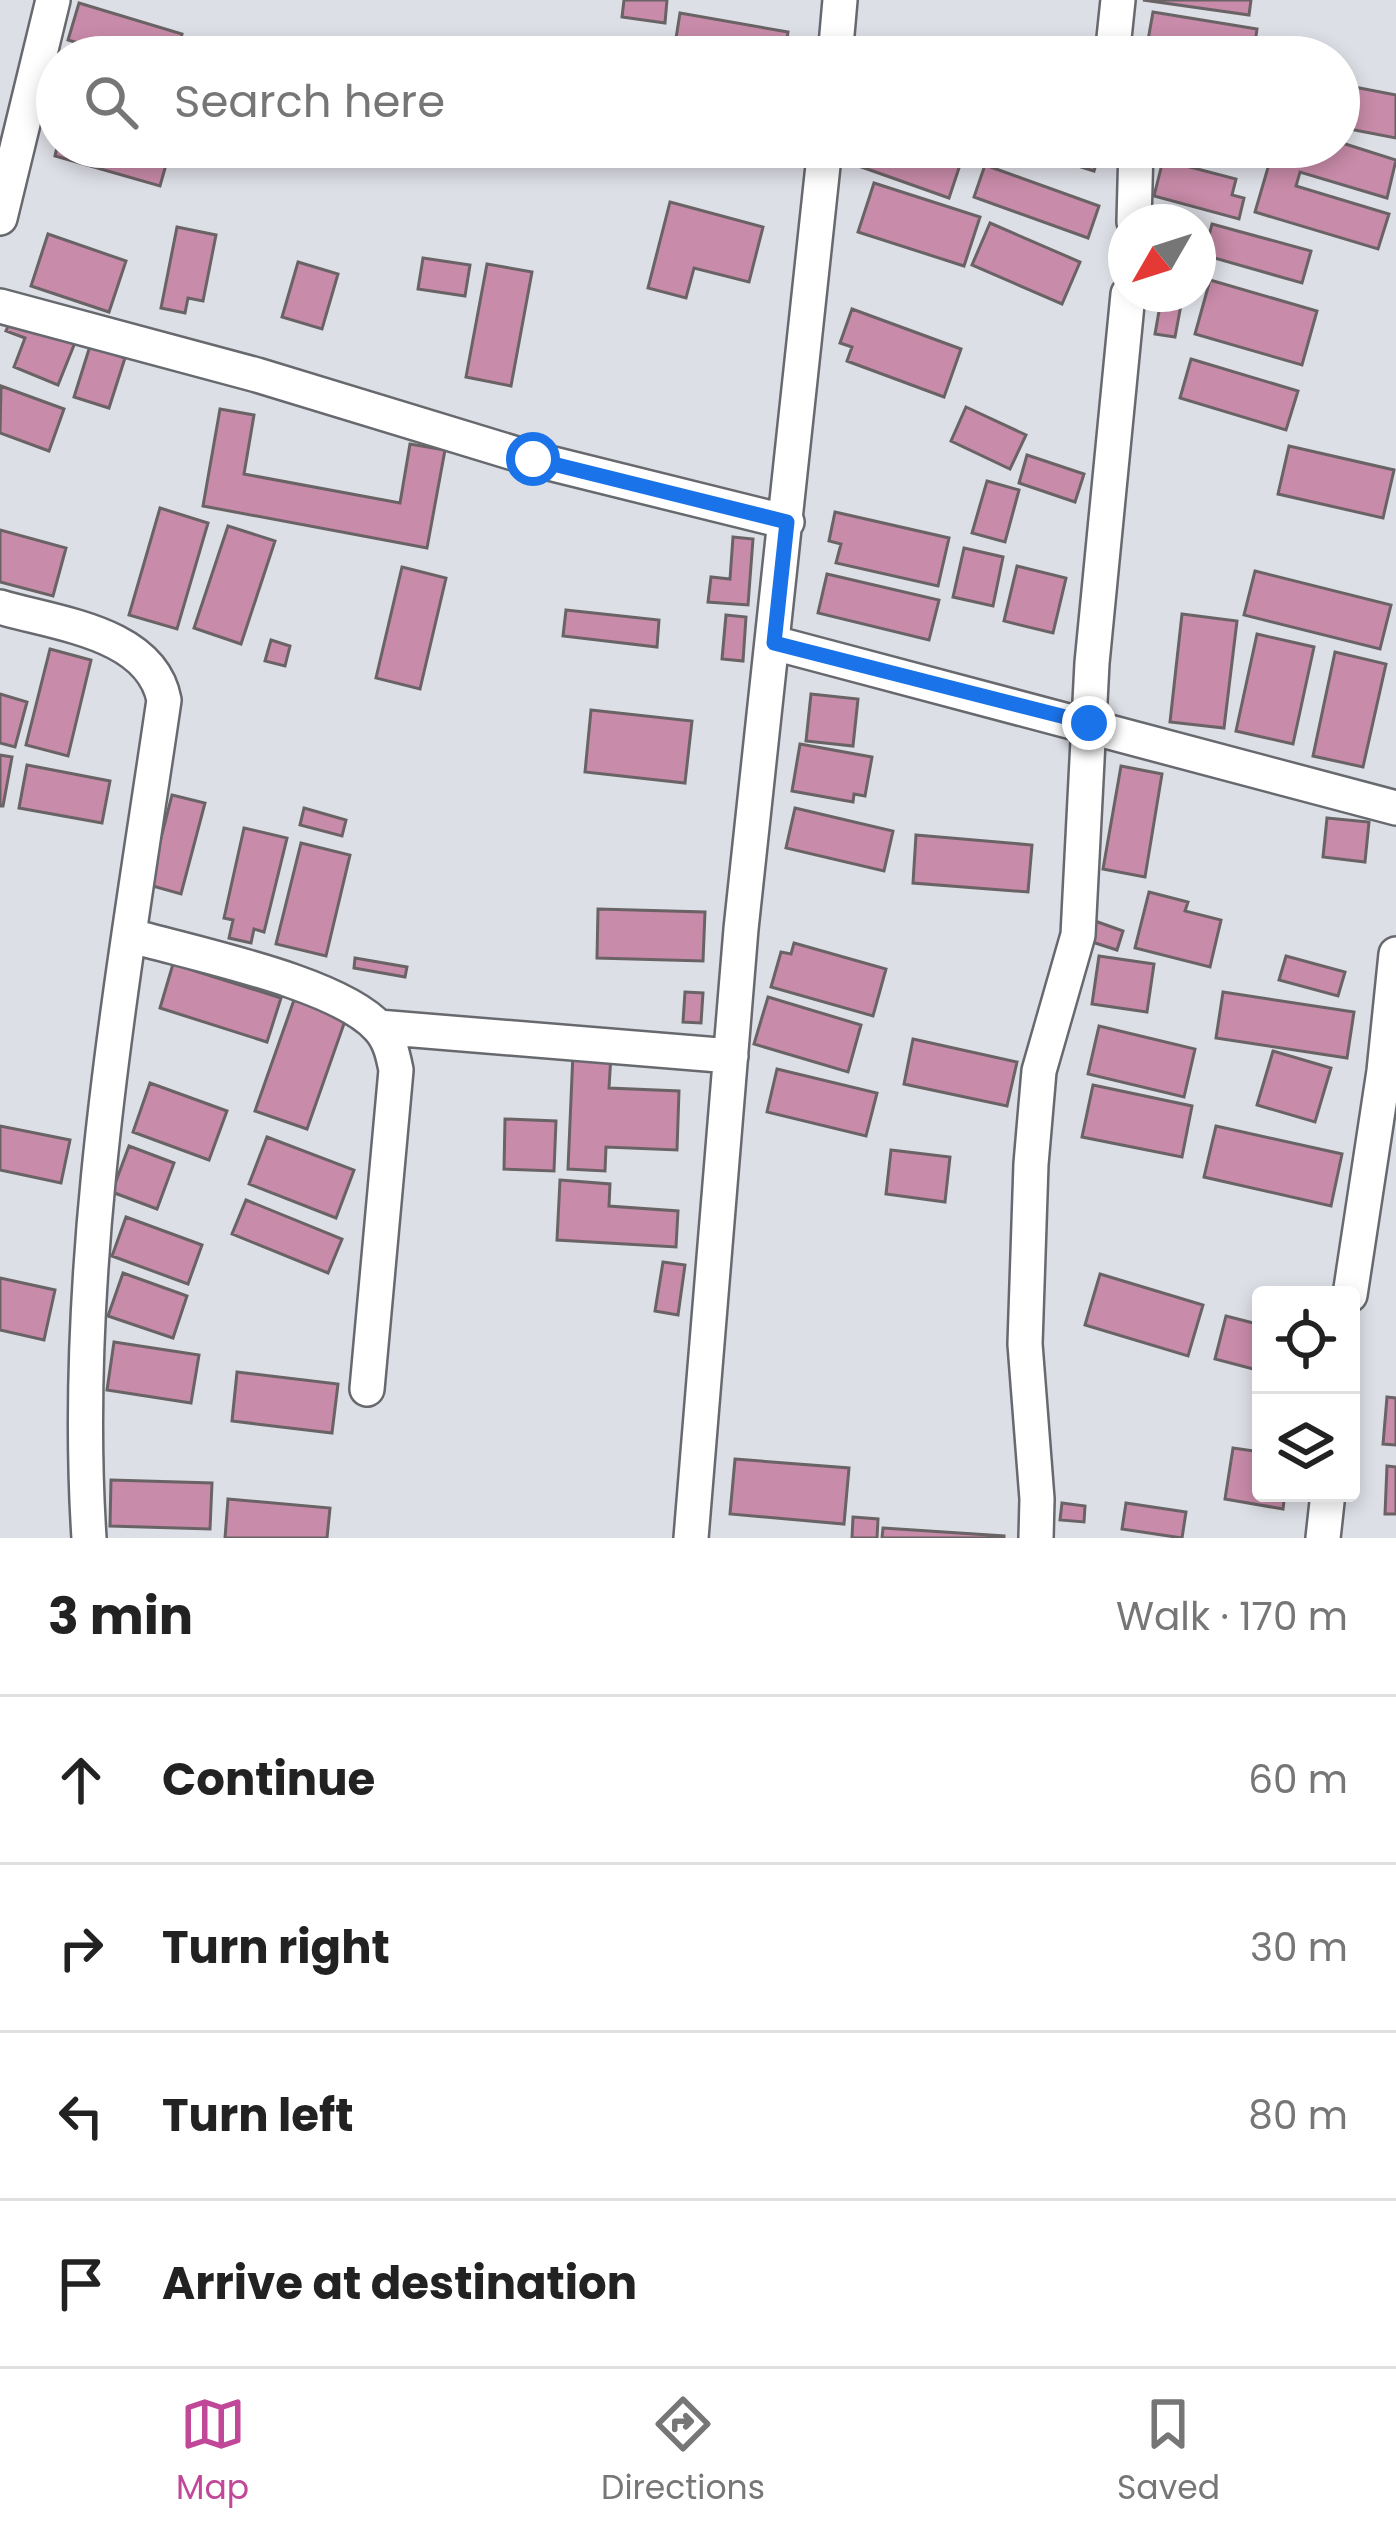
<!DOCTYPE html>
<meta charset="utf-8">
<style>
:root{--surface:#fff;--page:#f2f2f2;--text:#222;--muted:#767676;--line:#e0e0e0;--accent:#c14798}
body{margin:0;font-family:Poppins,sans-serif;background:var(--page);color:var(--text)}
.controls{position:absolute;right:36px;bottom:36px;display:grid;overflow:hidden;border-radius:12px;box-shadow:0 6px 18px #0003}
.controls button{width:108px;height:108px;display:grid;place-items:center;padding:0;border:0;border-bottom:3px solid var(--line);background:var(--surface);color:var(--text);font:60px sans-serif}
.compass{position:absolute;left:1108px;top:204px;width:108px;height:108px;border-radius:50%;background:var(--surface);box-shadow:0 6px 18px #0003;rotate:231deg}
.stop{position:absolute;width:36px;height:36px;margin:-27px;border:9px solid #1a73e8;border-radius:50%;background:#fff}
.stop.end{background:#1a73e8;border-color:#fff;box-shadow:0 3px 12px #0008}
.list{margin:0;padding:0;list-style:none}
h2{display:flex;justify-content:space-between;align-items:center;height:156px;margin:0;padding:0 48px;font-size:51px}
h2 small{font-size:39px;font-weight:400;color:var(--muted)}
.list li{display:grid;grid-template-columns:78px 1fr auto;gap:36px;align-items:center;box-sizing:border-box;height:168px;padding:0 48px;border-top:3px solid var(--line)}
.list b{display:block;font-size:45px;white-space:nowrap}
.list em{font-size:39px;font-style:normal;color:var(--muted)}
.icon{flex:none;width:66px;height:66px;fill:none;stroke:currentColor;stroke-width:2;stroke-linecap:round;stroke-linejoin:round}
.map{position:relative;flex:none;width:1396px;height:1538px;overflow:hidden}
.search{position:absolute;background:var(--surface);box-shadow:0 6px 18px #0003;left:36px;right:36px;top:36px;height:132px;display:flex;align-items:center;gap:30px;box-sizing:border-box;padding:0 42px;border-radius:66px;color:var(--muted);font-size:45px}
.sheet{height:828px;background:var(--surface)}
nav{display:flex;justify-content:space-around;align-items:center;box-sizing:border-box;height:168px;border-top:3px solid var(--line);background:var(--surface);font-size:33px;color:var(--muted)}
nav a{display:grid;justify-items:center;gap:6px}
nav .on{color:var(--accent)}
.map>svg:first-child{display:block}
</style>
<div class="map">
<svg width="1396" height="1538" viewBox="0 0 1396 1538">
<rect width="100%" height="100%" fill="#dddfe6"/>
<path fill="#c88ba9" stroke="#6a6366" stroke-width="3" d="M624,0H667L665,23L622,17Z
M1143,0H1251L1249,15Z
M79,3L182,34L176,57H125L68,40Z
M1153,12L1257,29L1253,57H1145Z
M680,13L788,32L784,57H673Z
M1339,84L1396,95V138L1339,127Z
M1339,142L1396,160L1387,198L1300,172L1296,186L1389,214L1378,249L1255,212L1274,147H1339Z
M57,147H171L160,186L55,156Z
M858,147H938L963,156L949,198L853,164Z
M1018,147H1101L1094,171Z
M1163,160L1236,179L1232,195L1244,198L1239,219L1154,196Z
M985,165L1099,206L1088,238L974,197Z
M874,183L980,217L964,266L858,232Z
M670,202L763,227L749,282L694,268L686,298L648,288Z
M990,223L1080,262L1062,304L972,265Z
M1212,224L1311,251L1302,283L1204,255Z
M177,227L216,235L203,301L188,298L185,313L161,308Z
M48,234L126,261L109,312L31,286Z
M423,258L470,265L465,296L418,289Z
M298,262L338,274L322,329L282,317Z
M487,264L532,272L511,386L466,377Z
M1210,280L1317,311L1302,365L1195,334Z
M1162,294H1183L1175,337L1155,334Z
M852,309L961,349L944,397L847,361L852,347L840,343Z
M13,315L76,340L58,385L14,367L25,338L6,331Z
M90,346L125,358L109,408L74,397Z
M1191,359L1298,391L1286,430L1180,398Z
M1,386L64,409L49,451L0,433Z
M966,407L1026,435L1010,469L951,441Z
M220,409L254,415L244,474L400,503L410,444L445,450L427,548L203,506Z
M1289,446L1394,470L1383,518L1278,494Z
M1027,455L1084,474L1075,502L1019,483Z
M987,481L1019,490L1005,542L972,533Z
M160,508L208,523L177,629L129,615Z
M835,512L949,538L938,586L836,563L841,544L829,541Z
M228,526L275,541L241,644L194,628Z
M0,530L66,548L53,596L0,582Z
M733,537L753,539L748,605L708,602L711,577L730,579Z
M964,548L1003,557L993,606L953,597Z
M1017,566L1066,578L1053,633L1004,621Z
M402,567L446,578L420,689L376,678Z
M1255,571L1391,605L1380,649L1244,615Z
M827,574L939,600L929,640L818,613Z
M566,610L659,620L657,647L563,636Z
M1182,614L1237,621L1224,728L1170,722Z
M726,615L746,617L743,661L722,659Z
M1257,634L1314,647L1293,744L1236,731Z
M271,640L290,646L285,666L265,661Z
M50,649L91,660L68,756L26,745Z
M1335,652L1386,664L1363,767L1313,756Z
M0,694L27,702L15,747L0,743Z
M811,694L858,699L853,746L806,741Z
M591,710L692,721L685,783L585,772Z
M800,744L872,757L865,796L854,794L853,802L792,791Z
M0,755L12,757L3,806H0Z
M27,765L110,781L102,823L19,808Z
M1121,766L1162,774L1145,877L1103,869Z
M172,795L205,803L181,894L149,885Z
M304,808L346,820L342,836L300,825Z
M795,808L893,831L884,871L786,848Z
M1327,818L1369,822L1365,862L1323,857Z
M244,828L287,838L264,932L254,929L251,943L229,938L233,920L224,918Z
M916,835L1032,845L1028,892L913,883Z
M301,843L350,855L326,956L276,944Z
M1149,892L1188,902L1185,911L1221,920L1210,967L1135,948Z
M598,909L705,912L703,961L597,958Z
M1095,921L1123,931L1117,950L1089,941Z
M794,943L886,969L873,1016L771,987L781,952L791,954Z
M1099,956L1154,964L1147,1012L1092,1004Z
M1286,956L1345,972L1338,996L1279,980Z
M355,958L407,967L405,977L354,968Z
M173,964L281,998L267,1042L160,1008Z
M685,992L703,993L701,1023L683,1022Z
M1223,992L1354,1012L1347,1058L1216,1038Z
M768,997L861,1025L848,1072L754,1044Z
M294,1000L346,1018L307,1129L255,1111Z
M1099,1026L1195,1049L1184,1097L1088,1074Z
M913,1039L1017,1062L1007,1106L904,1084Z
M1273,1051L1331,1068L1315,1122L1257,1105Z
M573,1053L611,1055L609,1088L679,1091L677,1150L606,1147L605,1171L568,1169Z
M777,1069L877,1093L866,1136L767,1112Z
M150,1083L227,1111L209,1160L133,1132Z
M1093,1085L1192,1106L1182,1157L1082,1137Z
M505,1119L556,1121L554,1171L504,1169Z
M0,1126L70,1140L61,1183L0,1170Z
M1216,1126L1342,1154L1331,1206L1204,1177Z
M267,1137L354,1170L336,1218L249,1184Z
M129,1146L174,1163L157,1209L112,1192Z
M891,1150L950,1157L945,1202L886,1194Z
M560,1180L610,1184L609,1206L678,1211L676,1247L557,1240Z
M246,1200L342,1239L328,1273L232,1234Z
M126,1217L202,1245L188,1284L112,1256Z
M663,1262L685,1265L678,1315L655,1311Z
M123,1273L187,1296L173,1338L108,1316Z
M1100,1274L1203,1305L1188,1356L1085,1325Z
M0,1278L55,1290L44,1340L0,1330Z
M1226,1316L1261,1325V1371L1215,1359Z
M114,1342L199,1355L191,1403L107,1390Z
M237,1372L338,1384L332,1433L232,1421Z
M1387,1397L1396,1398V1445L1383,1444Z
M1233,1448L1261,1452V1493H1285L1283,1509L1225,1499Z
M735,1459L849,1468L844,1524L730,1514Z
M1387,1466L1396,1467V1514H1385Z
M111,1480L212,1483L210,1529L110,1526Z
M228,1499L330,1508L327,1538H225Z
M1062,1503L1085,1506L1084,1522L1060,1520Z
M1126,1503L1186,1512L1182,1538L1122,1529Z
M853,1517L878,1519L877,1538H852Z
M883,1528L1004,1536V1538H882Z"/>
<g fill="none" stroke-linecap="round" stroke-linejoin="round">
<defs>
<path id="street" d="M835,57L840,0
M1112,57L1118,0
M0,218L53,0
M1134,222L1136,147
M0,306L257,375L533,459L787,522
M0,607C56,624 151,632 164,700C124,974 71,1260 89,1538
M774,643L1396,808
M129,935C193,954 338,982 379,1028C390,1040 393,1055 396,1070L367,1389
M378,1027L731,1056
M1350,1295L1384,1071L1396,954
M691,1538L741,929L825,147
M1036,1538L1037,1499L1025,1344L1031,1164L1039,1071L1078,935L1092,663L1128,294
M1323,1538L1328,1493"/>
</defs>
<use href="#street" stroke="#67696f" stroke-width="38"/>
<use href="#street" stroke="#fff" stroke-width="33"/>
</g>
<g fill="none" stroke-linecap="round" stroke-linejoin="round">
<path stroke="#1a73e8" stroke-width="15" d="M533,459L787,522L774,643L1089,723"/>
</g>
</svg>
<div class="controls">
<button><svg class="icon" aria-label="locate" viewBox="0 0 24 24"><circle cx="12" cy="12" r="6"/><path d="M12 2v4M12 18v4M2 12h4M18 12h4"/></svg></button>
<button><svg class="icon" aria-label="layers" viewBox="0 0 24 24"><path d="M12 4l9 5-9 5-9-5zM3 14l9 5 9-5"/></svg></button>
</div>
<svg class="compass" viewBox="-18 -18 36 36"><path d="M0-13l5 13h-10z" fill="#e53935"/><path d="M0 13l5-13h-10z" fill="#767676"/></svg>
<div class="stop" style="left:533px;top:459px"></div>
<div class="stop end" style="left:1089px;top:723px"></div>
<div class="search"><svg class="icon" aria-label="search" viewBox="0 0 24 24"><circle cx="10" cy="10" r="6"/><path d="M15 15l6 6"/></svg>Search here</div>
</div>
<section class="sheet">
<h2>3 min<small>Walk · 170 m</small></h2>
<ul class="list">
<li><svg class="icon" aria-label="ahead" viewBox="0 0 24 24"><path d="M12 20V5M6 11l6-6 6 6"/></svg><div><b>Continue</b></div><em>60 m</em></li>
<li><svg class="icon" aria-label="right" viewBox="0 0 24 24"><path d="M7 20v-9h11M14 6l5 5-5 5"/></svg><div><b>Turn right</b></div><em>30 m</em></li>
<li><svg class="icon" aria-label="left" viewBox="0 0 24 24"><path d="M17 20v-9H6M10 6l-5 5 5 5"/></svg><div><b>Turn left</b></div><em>80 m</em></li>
<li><svg class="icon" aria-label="arrive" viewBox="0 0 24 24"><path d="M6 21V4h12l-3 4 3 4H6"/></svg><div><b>Arrive at destination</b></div></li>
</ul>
</section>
<nav>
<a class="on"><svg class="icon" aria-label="map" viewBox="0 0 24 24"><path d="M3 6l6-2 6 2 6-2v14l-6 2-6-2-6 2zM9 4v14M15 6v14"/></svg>Map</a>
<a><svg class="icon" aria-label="directions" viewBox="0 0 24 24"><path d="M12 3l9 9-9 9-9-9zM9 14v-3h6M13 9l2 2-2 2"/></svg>Directions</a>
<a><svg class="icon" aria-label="saved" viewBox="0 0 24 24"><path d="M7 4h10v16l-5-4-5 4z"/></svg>Saved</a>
</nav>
